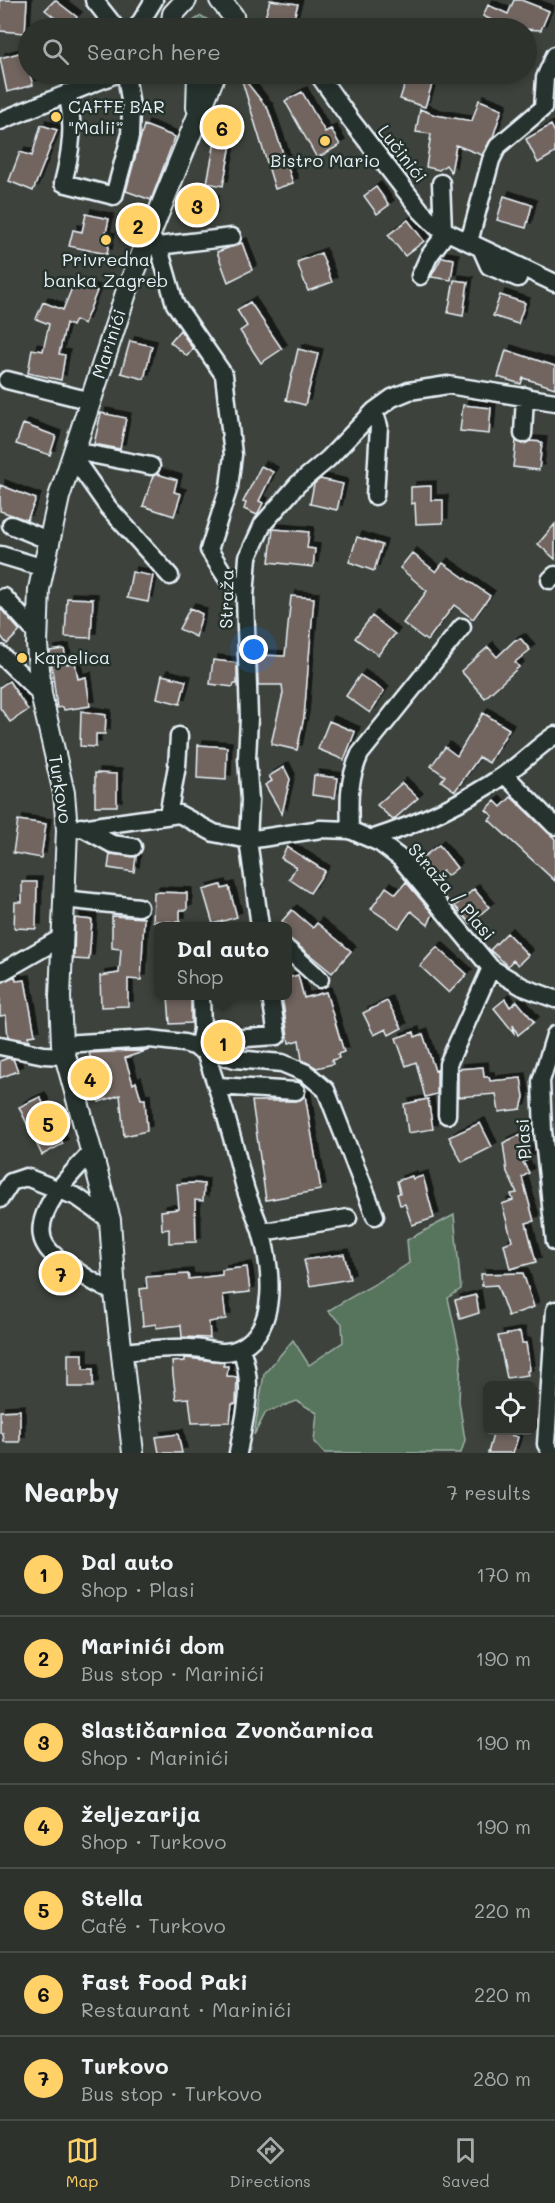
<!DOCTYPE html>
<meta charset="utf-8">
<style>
:root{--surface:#2e322d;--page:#363a35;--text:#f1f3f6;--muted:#a7aaaa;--line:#494d49;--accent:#ffd166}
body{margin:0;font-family:Mali,sans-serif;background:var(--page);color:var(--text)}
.controls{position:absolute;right:18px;bottom:18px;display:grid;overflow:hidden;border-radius:9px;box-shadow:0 3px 9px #0003}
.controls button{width:54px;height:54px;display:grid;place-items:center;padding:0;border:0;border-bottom:2px solid var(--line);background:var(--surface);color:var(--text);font:30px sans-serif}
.you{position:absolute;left:254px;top:650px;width:21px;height:21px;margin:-15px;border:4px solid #fff;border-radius:50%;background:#1a73e8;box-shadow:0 0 0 9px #1a73e833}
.badge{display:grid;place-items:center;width:39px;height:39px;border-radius:50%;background:var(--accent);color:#111;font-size:20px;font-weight:700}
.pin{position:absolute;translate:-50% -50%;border:3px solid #fff;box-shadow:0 2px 6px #0006}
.popup{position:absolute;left:154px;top:922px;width:138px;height:78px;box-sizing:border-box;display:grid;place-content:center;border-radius:9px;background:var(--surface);filter:drop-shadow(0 2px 4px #0005);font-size:20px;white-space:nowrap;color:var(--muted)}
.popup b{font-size:22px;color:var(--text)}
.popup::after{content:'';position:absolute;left:50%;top:100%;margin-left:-12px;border:12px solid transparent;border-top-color:var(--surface)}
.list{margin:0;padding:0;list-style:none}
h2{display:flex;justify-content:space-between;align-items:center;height:78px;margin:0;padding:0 24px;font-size:26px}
h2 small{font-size:20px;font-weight:400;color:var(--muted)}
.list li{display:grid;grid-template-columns:39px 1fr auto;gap:18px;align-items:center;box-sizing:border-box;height:84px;padding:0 24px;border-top:2px solid var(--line)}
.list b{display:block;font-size:22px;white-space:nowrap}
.list p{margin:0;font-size:20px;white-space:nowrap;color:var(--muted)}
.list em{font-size:20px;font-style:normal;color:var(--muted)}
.icon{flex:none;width:33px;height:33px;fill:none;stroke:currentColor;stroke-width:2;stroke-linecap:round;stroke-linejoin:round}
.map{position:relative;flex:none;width:555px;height:1453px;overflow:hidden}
.search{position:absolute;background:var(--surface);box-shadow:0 3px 9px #0003;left:18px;right:18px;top:18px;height:66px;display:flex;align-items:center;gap:15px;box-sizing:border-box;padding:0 21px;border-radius:33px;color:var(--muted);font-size:22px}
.sheet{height:666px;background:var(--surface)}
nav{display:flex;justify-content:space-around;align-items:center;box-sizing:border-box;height:84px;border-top:2px solid var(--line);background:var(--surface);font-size:16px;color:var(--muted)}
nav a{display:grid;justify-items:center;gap:3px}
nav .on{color:var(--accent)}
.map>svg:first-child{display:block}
</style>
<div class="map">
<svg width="555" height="1453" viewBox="0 0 555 1453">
<defs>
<filter id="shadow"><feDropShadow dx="5" dy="-5" stdDeviation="0" flood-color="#0009"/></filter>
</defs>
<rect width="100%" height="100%" fill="#3d423c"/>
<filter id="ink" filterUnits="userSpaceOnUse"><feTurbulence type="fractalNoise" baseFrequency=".0167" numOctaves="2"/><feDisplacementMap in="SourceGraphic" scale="12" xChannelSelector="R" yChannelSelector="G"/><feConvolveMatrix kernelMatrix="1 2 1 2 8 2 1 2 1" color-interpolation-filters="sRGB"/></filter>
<g filter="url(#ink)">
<path fill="#57745c" stroke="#a0b2aa" stroke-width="1.5" d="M201,16L210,21L212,28H192L193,21Z
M454,1215L461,1289L448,1298L461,1357L459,1401L465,1440L461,1453H324L314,1442L317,1413L297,1401L266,1412L254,1435L264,1374L293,1340L309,1365L343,1342L342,1323L328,1311C356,1293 382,1282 409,1263L407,1240Z"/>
<path fill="#72655f" stroke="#e8f1f8" stroke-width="1.5" filter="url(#shadow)" d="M0,0H27L25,33L0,31Z
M55,0L77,17L66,28H57L51,23L55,18L45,10Z
M270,0L298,4L291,28H262Z
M514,0H521L549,11L541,30L501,28L503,25L483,16L488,5L508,14Z
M23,52L33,85L7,92L0,58Z
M240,74L268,109L293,183L275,189Z
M408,74L433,81L425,107L400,99Z
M302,92L325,132L331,129L340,145L317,158L285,101Z
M479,100L502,109L493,137L482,155L456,145L451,172L446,165L439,170L426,167L431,134L416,132L420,109L435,115L472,121Z
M219,121L235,124L223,186L207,183Z
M41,125L57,130L33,191L9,181L20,152L32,156Z
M144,125L175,137L151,200L126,191Z
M551,125L555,133V153L538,163L526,139Z
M376,187L389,205L377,214L364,196Z
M504,196L532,205L526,228L497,220Z
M194,198L214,200L212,218L193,216Z
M86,214L109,219L105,237L110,238L107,254L69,246L73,230L82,232Z
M408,220L424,241L405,256L388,235Z
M242,243L252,270L228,282L217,252Z
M321,253L332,282L308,291L297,262Z
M442,257L454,259L451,280L431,277Z
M454,280L468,282L463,316L448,313Z
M74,283L97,291L84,324L75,320L72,326L66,323L59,354L65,355L61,380L28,373L32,349L43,351L49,324L36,319L43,302L63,310Z
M500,295L525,303L518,324L493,316Z
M250,302L282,349L261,363L240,331L247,326L237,310Z
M180,330L193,349L187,356L170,342Z
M130,341L152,346L144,379L121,373Z
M298,349L318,354L305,405L286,400Z
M506,350L555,366V388L523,378L521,384L498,377Z
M463,405L491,408L489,434L460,431Z
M101,413L126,418L120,449L94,444Z
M23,424L56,436L50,455L16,444Z
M516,441L523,444L530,441L542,442L539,470L513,467Z
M261,466L273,472L259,501L263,503L257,515L244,509L246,503L243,502Z
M157,474L177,480L174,492L181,494L174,516L143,506L153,476Z
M320,479L343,484L337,510L310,504L314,484Z
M0,485L36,499L27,520L0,511Z
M431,486V500H443V523L416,524L415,503L411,504V487Z
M555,524V559L538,544Z
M273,529L309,532L307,548L315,549L313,567L269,562Z
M357,537L382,545L374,571L349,562Z
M412,553L436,572L443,563L490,596L473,619L454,605L427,641L403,623L427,591L400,568Z
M132,572L153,576L148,602L127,598Z
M291,596L314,598L304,717L297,750L271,744L283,693L282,685H258L257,655L285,656Z
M67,598L93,599L91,638L65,637Z
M0,608L20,631L7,644L0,635Z
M190,608L202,614L196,637L179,629Z
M372,616L395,634L378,655L355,638Z
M521,639L530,650L515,662L519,667L485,698L461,671L488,647L497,657L515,640Z
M64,649L67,664L75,662L78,679L86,677L90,706L64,710L63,707L57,708L50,651Z
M213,660L237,663V684H234L233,687L210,684Z
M162,675L186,681L180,704L157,698Z
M360,675L384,691L370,713L346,696Z
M9,681L28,710L10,722L0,708V687Z
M81,711L106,715L105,734H96V747L80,746Z
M483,713L509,729L489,763L479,757L455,791L441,781L445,776L431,766L445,747L457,756Z
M329,721L355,732L344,760L318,749Z
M198,745L227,747L226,780L197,778Z
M284,767L290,779L282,814L265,785L272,781L269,776Z
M95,773L117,774V806H95Z
M314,775L338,778L335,798L312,795Z
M402,783L418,798L393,820L377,805Z
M511,797L555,839V881L489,820L493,816L486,810L495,801L501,807Z
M18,820L46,824L41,858L13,853Z
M439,845L457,868L447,876L443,871L431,879L418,861Z
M287,847L325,871L310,893L289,879L296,867L281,858Z
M110,854L136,857L134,872L108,868Z
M22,882H37L36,929L14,928L15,902H22Z
M406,882L433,914L428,925L411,911L399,928L371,909L386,887L396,894Z
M221,885L222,889L229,887L237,917L213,924L203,890Z
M474,889L489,907L470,923L455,906Z
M154,892L187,893V910H180V922L153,921Z
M292,910L313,928L317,923L351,951L332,973L288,937V926L282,921Z
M112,916L144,918L141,980L128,979V1006L101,1007L100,976L119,973L121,949L112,948Z
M75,918L92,920L89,960L74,959Z
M507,933L528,955L518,965L513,960L508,966L490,950Z
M437,947L467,974L449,993L420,966Z
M298,975L304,998L326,992L344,1052L338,1054L339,1058L332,1060L333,1064L317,1068L302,1060L299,1040L289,1043L282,996H288V978Z
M15,976L16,981L25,980L35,1035L28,1036L29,1041L8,1037L6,1015L0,1016V983Z
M168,996H191V1023L170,1024Z
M505,999L510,1007L517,1001L534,1022L518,1035L513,1025L514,1033L494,1008Z
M387,1001L402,1028L389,1035L386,1029L374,1035L363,1013Z
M414,1032L415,1037L423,1034L435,1071L437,1070V1094L425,1097L416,1062L406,1066L396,1038Z
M149,1050L125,1058L133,1084L136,1082L141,1099H145L147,1131L124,1136L120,1095L99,1102L85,1064L92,1062L89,1053Z
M8,1058L13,1059L18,1071L0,1078V1061Z
M483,1067L484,1077H489L490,1081L521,1078L524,1097L521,1109L499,1112L496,1094L458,1097V1069Z
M305,1095L321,1190L266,1200L252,1101H296Z
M40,1097L63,1144L42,1155L19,1107Z
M428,1099L433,1129L408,1133L404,1104Z
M480,1123L492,1147L462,1162L449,1137Z
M520,1135L531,1158L523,1162L529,1173L522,1177L534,1221L526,1223L536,1262L510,1269L504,1244L512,1241L502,1204L513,1200L511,1194L517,1193L507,1172L503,1143Z
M412,1176L413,1179L423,1176L434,1218L412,1225L405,1204L400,1205L397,1194L400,1193L397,1181Z
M193,1183L204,1184L203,1201L195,1200L196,1242L169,1243V1229L162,1230L161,1211L179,1209L177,1184Z
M344,1254L350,1279L310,1286L304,1260Z
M247,1267L250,1292L223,1295L226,1319L209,1322L210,1338L182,1337L181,1325L156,1328V1324L143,1326L140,1289L147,1288L146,1277L188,1274L189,1279L222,1275V1270Z
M523,1273L534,1307L508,1316L497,1285L482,1286L481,1274Z
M476,1295L479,1313L460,1319L455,1300Z
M520,1332L522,1343H526L530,1370L527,1371L528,1375L507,1378L498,1336Z
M68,1354H83V1369H93V1387H68Z
M185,1358L224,1362L223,1366H228L227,1376L237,1377L236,1404H232L230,1422L192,1423L189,1398L176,1399L173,1375L172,1362L185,1361Z
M20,1410V1442H4L3,1433H0V1411Z
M494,1431L518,1437L513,1453H488Z
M178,1434L182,1453H159L156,1437Z"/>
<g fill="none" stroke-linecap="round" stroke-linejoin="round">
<defs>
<path id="minor" d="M94,0L116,28
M137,28L154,0
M318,74L350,119L421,211L437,227L555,283
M67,93C75,125 71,152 63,183L114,196L130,137L131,107L126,74
M0,121L116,74
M441,183L443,230
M150,237L159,248L175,304L224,375L233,455L229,487L209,550L226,577L245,590
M469,242L491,160L498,146L543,108L545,78L555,55
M158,246L232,237
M481,248L489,266L518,278
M420,276L429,256L447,232
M7,380L91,401
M374,411L379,426L375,496
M523,434L525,396
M75,451L151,466
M73,457L108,507L170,576
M11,525L50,541
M1,555L44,568
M550,580L555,575
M4,597L37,634
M0,654L41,694
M505,775L555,826
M168,815L177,766L179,736
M81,827L112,844L133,847
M67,830L179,814L214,833L248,840L321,829L350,830L380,843L400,858L491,968L523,987L555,999
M350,830C349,802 348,780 360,754L462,627
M371,839C418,824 463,803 504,775C522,763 537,747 555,735
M63,899L139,907
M260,926L248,840L250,800L247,758L249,718L245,597L248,557L263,524L298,484L328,459L374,411L392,398L409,391L448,385L555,402
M288,950L320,979
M0,973L61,938
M555,1035L541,1081L543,1131L555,1242
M62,1044L150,1039L184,1043L235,1059L282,1063L306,1073L326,1090L375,1216
M0,1046L44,1055L64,1056
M198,1049L202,1029L201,996
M225,1057L230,1039L277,1036L271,996
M218,1086L296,1091
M447,1115L448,1064L491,968
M92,1152C73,1171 27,1217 46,1246C51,1255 63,1262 71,1267C85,1277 99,1286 115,1293
M0,1199L11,1182L26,1177L77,1197L110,1220
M262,1232L348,1218
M122,1352C145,1350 168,1347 191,1348C208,1348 224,1357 240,1348C280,1328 271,1266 261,1231C256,1215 248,1200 244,1184C233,1138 221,1096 205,1052
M238,1453C245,1412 255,1389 241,1348
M551,1453L546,1444L555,1310"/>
<g id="major">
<path d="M220,0L233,16L235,28"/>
<path d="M171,28L173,14L186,0"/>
<path d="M197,107L198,74"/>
<path id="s1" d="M133,1453L115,1293L110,1220L62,1044L60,997L67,830L64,793L41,694L37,644L39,589L59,497L126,293L215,74"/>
</g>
</defs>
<use href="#minor" stroke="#e8f1f8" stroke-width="21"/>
<use href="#major" stroke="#e8f1f8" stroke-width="24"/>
<use href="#minor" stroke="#26332d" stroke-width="16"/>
<use href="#major" stroke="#26332d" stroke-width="20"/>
</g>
</g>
<g fill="#ffd166" stroke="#26332d" stroke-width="2">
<circle cx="56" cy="117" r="6"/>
<circle cx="325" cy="141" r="6"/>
<circle cx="106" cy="240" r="6"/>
<circle cx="22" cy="658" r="6"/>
</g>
<g text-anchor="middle" stroke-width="5" stroke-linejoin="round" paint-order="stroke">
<g font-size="18" fill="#e8f1f8" stroke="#26332d" text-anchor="start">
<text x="68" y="113">CAFFE BAR<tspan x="68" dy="21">"Malii”</tspan></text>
<text x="325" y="167" text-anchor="middle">Bistro Mario</text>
<text x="106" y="266" text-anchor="middle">Privredna<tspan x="106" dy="21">banka Zagreb</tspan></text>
<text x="34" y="664">Kapelica</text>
</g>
<g font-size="18" fill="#e8f1f8" stroke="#26332d">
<text transform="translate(402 154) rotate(52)" y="6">Lučinići</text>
<text dy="6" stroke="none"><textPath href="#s1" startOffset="1130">Marinići</textPath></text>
<text transform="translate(227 599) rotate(-89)" y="6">Straža</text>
<text transform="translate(60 789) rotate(81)" y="6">Turkovo</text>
<text transform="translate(451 892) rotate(49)" y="6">Straža / Plasi</text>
<text transform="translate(524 1139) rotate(-94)" y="6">Plasi</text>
</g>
</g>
</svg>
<div class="controls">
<button><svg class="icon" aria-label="locate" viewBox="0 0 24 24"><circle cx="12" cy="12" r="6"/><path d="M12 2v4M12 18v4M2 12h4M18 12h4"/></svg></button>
</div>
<div class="you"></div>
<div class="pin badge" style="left:223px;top:1042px">1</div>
<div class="popup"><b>Dal auto</b>Shop</div>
<div class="pin badge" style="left:138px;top:225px">2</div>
<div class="pin badge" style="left:197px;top:205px">3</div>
<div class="pin badge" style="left:90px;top:1078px">4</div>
<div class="pin badge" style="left:48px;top:1123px">5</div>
<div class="pin badge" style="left:222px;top:127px">6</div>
<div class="pin badge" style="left:61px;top:1273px">7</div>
<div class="search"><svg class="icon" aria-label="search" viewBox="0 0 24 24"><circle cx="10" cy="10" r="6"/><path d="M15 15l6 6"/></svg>Search here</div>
</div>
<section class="sheet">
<h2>Nearby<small>7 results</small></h2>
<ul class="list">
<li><span class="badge">1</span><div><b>Dal auto</b><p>Shop · Plasi</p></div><em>170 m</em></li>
<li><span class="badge">2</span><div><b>Marinići dom</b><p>Bus stop · Marinići</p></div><em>190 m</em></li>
<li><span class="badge">3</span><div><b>Slastičarnica Zvončarnica</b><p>Shop · Marinići</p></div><em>190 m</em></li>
<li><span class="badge">4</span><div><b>željezarija</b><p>Shop · Turkovo</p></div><em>190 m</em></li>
<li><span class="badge">5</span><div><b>Stella</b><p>Café · Turkovo</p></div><em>220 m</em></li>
<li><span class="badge">6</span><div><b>Fast Food Paki</b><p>Restaurant · Marinići</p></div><em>220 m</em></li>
<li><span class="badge">7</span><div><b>Turkovo</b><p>Bus stop · Turkovo</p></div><em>280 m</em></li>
</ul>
</section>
<nav>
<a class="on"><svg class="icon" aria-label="map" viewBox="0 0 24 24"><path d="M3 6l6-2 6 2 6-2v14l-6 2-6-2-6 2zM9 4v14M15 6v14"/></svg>Map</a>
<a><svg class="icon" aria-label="directions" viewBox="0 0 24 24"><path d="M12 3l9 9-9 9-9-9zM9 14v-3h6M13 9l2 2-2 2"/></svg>Directions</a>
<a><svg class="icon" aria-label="saved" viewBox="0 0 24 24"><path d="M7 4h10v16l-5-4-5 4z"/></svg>Saved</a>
</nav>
